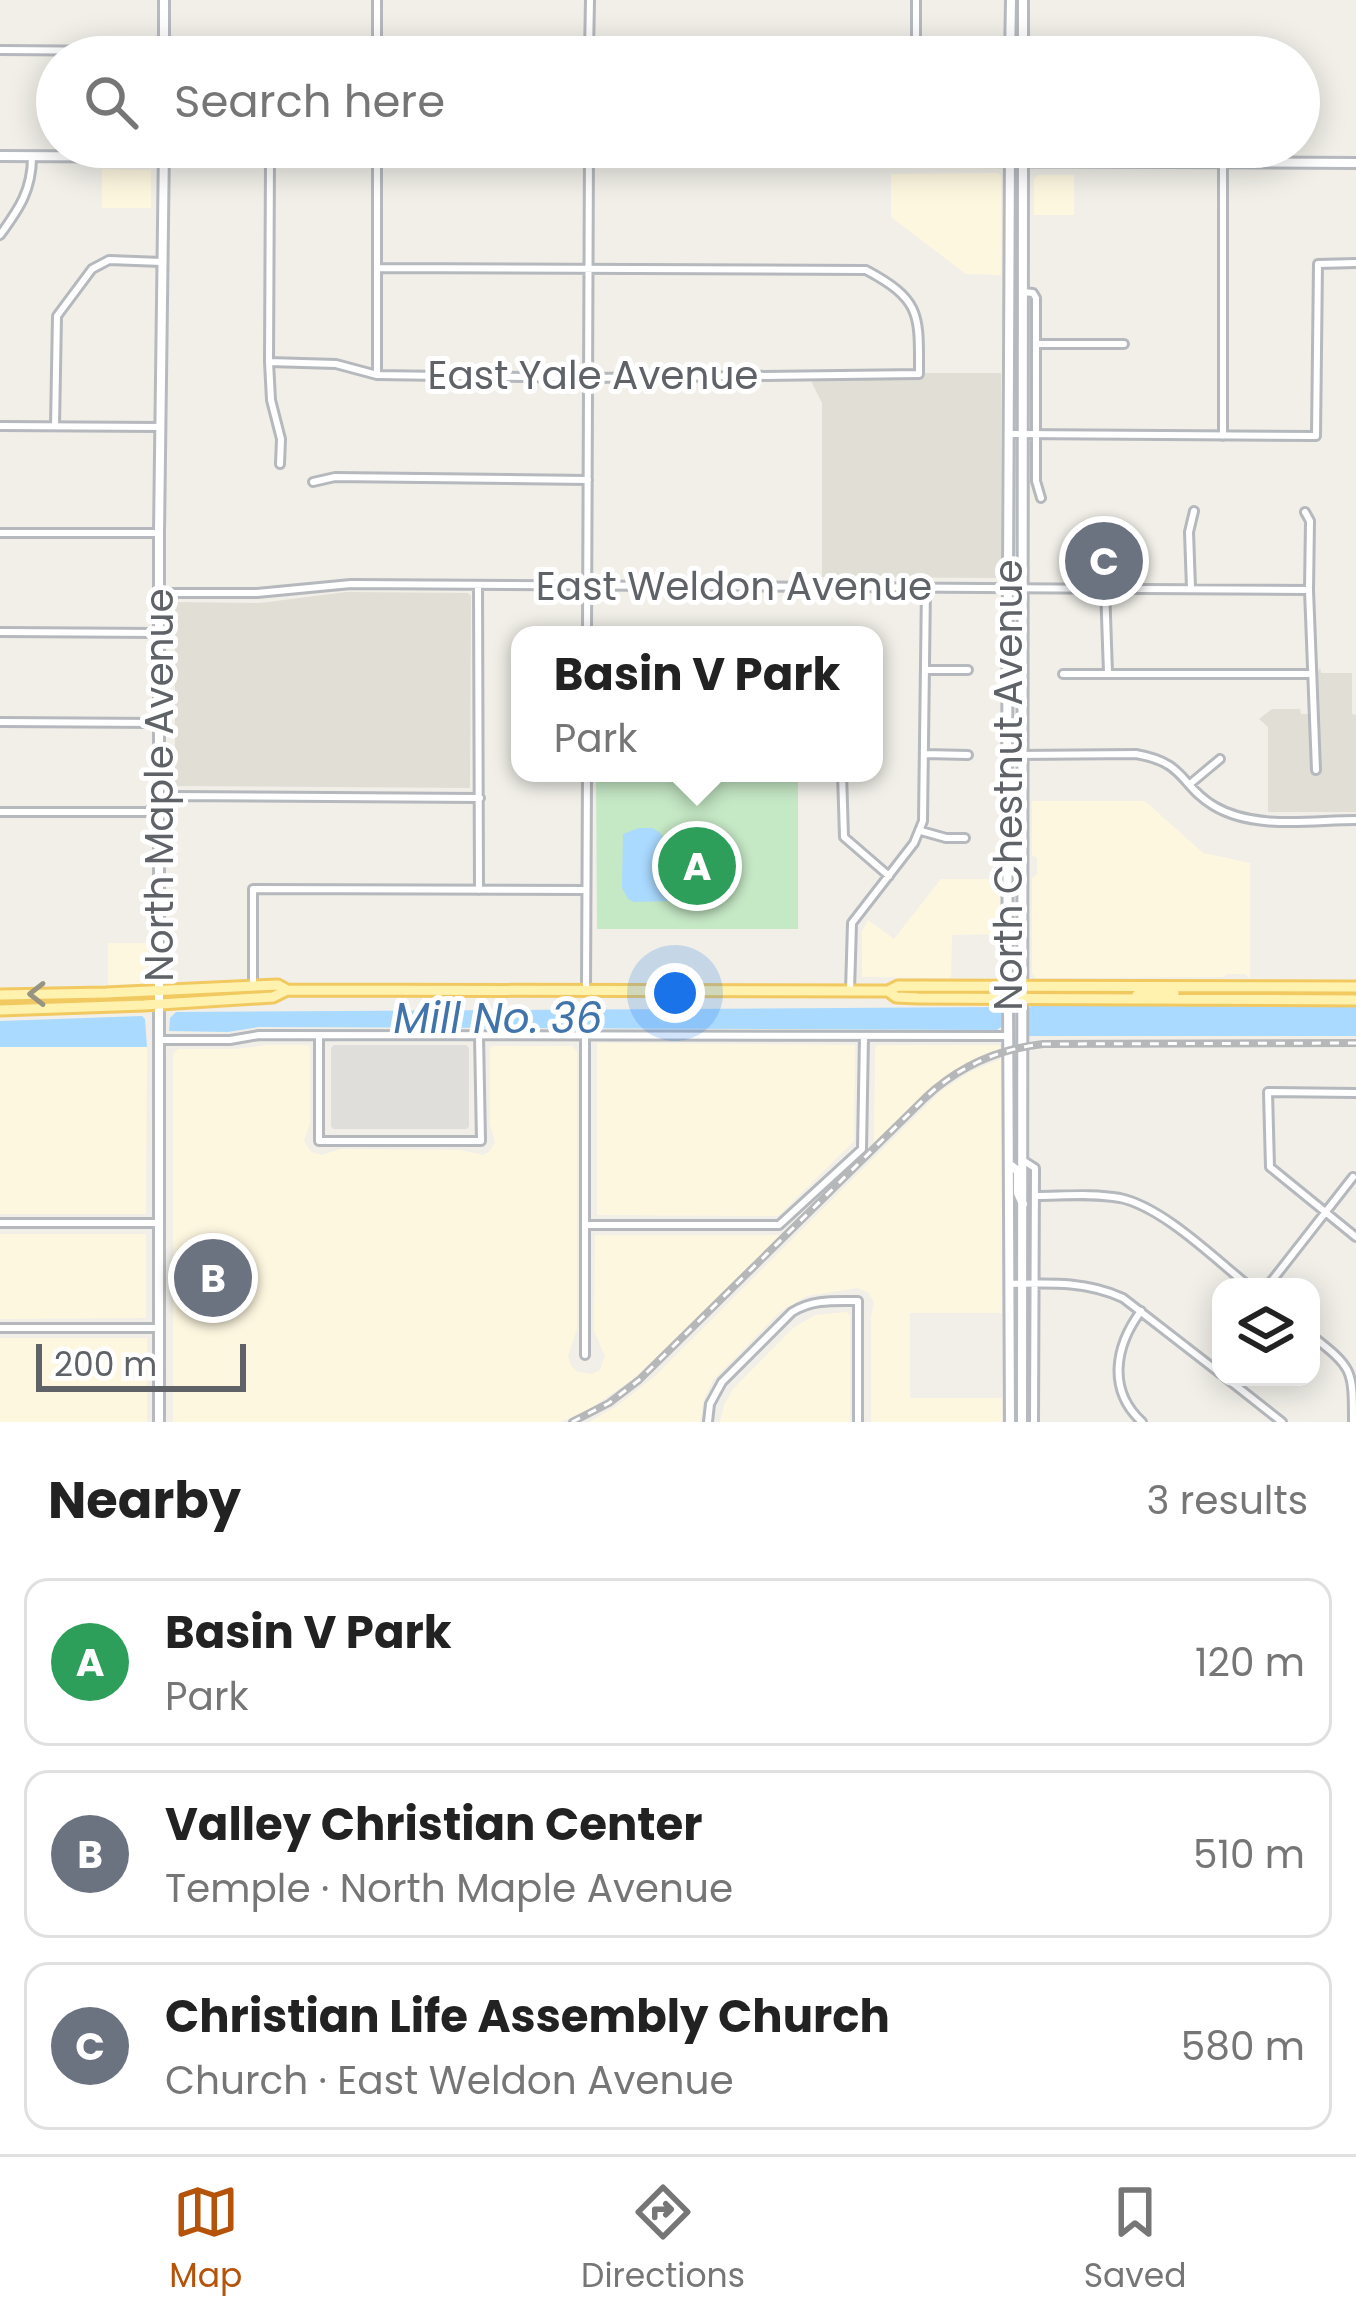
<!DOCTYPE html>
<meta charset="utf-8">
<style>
:root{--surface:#fff;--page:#f2f2f2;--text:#222;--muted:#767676;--line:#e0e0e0;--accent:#b45309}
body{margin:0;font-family:Poppins,sans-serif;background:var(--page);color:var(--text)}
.controls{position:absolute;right:36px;bottom:36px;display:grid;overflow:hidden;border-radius:24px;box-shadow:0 6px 30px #0003}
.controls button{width:108px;height:108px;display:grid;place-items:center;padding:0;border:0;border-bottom:3px solid var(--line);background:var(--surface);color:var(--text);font:60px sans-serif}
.scale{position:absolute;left:36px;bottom:30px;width:210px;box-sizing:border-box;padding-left:12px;border:6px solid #5f6368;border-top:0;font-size:33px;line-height:42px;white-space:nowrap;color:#5f6368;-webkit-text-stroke:9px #fff;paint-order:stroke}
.you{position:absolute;left:675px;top:993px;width:42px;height:42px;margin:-30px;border:9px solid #fff;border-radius:50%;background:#1a73e8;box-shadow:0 0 0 18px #1a73e833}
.badge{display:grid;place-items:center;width:78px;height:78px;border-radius:50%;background:var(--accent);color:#fff;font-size:39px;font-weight:700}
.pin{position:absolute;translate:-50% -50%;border:6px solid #fff;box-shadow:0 3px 12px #0006}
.popup{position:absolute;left:511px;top:626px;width:372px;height:156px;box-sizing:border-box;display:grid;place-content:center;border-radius:24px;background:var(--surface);filter:drop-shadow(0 3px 9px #0005);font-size:39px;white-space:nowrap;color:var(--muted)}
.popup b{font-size:45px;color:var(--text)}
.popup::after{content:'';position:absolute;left:50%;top:100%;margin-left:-24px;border:24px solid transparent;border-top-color:var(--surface)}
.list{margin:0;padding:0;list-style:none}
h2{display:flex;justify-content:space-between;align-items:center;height:156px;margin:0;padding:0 48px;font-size:51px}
h2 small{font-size:39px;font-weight:400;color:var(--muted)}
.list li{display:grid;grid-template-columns:78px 1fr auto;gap:36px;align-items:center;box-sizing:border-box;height:168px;margin:0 24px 24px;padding:0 24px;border:3px solid var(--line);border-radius:24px}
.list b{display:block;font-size:45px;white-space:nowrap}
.list p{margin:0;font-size:39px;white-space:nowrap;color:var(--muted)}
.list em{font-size:39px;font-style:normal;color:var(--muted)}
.icon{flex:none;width:66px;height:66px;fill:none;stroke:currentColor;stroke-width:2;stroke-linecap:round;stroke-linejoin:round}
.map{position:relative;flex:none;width:1356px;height:1422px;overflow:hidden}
.search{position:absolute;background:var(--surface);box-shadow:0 6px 30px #0003;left:36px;right:36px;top:36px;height:132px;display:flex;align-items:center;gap:30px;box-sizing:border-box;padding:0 42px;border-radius:66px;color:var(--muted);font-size:45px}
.sheet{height:732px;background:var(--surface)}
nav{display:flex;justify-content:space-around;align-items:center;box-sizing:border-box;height:168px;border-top:3px solid var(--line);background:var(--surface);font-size:33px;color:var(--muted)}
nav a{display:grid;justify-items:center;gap:6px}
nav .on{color:var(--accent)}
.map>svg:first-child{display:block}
</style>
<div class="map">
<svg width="1356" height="1422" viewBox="0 0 1356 1422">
<rect width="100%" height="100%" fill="#f1efe8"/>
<path fill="#fef7e0" d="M102,169L151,170V208H102Z
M998,173L1001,176V275L966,274L891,217V174Z
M1038,175H1074V215H1034V179Z
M1032,801H1145L1203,853L1250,863V979L1245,974H1227L1223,977L1036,978L1032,974V878L1037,874V858L1032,855Z
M941,879H1000V934L952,935L951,978L862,977V932L868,920L894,939Z
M108,943H148L147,978L141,984L108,985Z
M597,1043L855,1045L854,1141L778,1216L597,1215Z
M267,1045H308L310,1048V1123L304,1141L311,1152L322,1155L340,1149L460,1150L483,1155L490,1151L495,1142L490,1124V1048L493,1046H572L577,1051V1329L568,1356L571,1366L578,1372L592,1374L600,1370L605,1356L594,1330L595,1235H781L636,1377L587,1411L560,1422H173V1054L178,1049H236Z
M877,1045H998L1003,1048L974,1059L948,1074L874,1143L875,1048Z
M0,1047H147L146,1214H0Z
M1003,1058L1002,1313H910V1398H1002V1422H871V1317L874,1302L868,1292L857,1288L807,1296L781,1311L713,1380L704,1399L700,1422H589L617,1406L654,1377L941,1091L970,1072Z
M0,1234H146V1318L0,1319Z
M847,1312L850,1316V1422H720L724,1405L733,1389L793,1328L815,1315Z
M0,1338H147V1422H0Z"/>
<path fill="#e0deda" d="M334,1045H466L469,1048V1127L466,1129H333L331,1126V1048Z"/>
<path fill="#e1ded6" d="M812,373H1001V578L822,577V403L812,383Z
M346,592L468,593L471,596L470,788L175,786V602L260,603Z
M1320,667L1321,673H1352V714L1356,715V812H1268V727L1259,719L1272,709H1300L1301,714H1310V681L1317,675Z"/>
<path fill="#c5e8c5" d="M596,773H798V929H597Z"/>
<path fill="#aadaff" d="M639,828H652L659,832L678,857L681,872L675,895L667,901L634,902L628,899L622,888L623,834Z
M1031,1006H1356V1036H1029L1026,1012Z
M996,1007L1001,1012V1027L997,1030L259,1027L228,1032L169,1031L170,1018L176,1012Z
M142,1016L145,1019L147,1047H0V1021Z"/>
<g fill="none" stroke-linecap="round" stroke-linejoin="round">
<defs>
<path id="street" d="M0,50L916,57V0
M377,53V0
M589,53L590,0
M270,159L269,362L271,400L281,439L280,464
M1223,163V436
M0,235C19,209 32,190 32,157
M1023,292L1033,293L1036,298V481L1041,498
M1036,344H1124
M269,362L336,364L377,375L588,378L919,374C919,315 922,300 866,270L378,268
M377,375V147
M0,426L161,427
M55,426L57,316L92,269L109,260L162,262
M1009,434L1316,436L1318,264L1356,263
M313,482L335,477L588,480
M1305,512L1310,521L1309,590L1316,770
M0,533H159
M478,585L479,890
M1105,587L1108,673
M1191,588L1189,532L1194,511
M159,593H257L351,584L1309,590
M0,632L158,633
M587,635L589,147
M925,670H968
M1063,674H1311
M0,722L158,723
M925,754L968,755
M1008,755L1136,754C1187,763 1179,785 1214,806C1254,830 1311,820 1356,820
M842,773L844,837L889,876
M1190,784L1220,759
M0,812H147L171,796L480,798
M921,831L946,838H965
M253,985V889L586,890
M586,990L587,773
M850,991L852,923L914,843L923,821L926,586
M319,1035V1141H481L479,1036
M585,1035V1355
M158,1040H230L259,1035L1008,1036
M1356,1093L1268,1092L1270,1167L1356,1237
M1024,1161L1035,1168L1034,1422
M1035,1196C1063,1196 1093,1193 1120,1198C1163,1207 1215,1259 1250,1287
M0,1223H158
M586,1225H779L862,1149L864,1036
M1010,1284C1050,1283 1086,1281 1123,1298L1221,1374
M1267,1287L1353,1177
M1141,1311C1115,1346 1107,1390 1142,1422
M0,1328H158
M1311,1335C1353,1368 1353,1369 1353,1422
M1225,1377L1282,1422
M708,1422L710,1404L722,1382L792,1312C813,1299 834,1301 858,1301V1422"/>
<path id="secondary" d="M164,57V0
M1010,57L1011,0
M1023,57V0
M0,156L1356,163
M1010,798C1016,820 1009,847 1020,865
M1010,1165L1018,1171V1193L1023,1204
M159,1422V533L164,147
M1010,1422L1007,785L1010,147
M1022,1422L1023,147"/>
<path id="primary" d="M888,991L896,997L918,998L1356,1000
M0,995L106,993L278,985L287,990L877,991H888L898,986L1356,987
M1137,995L1174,993
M0,1010L144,1005L273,997L287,990"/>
</defs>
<use href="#street" stroke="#b5b8bc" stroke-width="12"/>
<use href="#secondary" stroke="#b6babf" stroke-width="14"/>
<use href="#primary" stroke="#f2c960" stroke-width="15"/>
<use href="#street" stroke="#fff" stroke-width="6"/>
<use href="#secondary" stroke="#fff" stroke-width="8"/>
<use href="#primary" stroke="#fff2af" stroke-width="9"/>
<defs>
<path id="rail" d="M572,1422L609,1403L639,1380L925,1098C958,1067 998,1049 1043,1044L1356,1043"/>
</defs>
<use href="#rail" stroke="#b6b7b8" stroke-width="8"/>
<use href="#rail" stroke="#fff" stroke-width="3" stroke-dasharray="9" stroke-linecap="butt"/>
</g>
<defs><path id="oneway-chevron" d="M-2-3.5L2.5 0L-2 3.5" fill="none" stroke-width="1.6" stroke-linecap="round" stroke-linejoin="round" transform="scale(3)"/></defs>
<use stroke="#979581" href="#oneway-chevron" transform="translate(37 994) rotate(180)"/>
<g text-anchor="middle" stroke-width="10" stroke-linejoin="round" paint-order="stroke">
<g font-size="39" fill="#5f6368" stroke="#fff">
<text x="593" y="389">East Yale Avenue</text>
<text x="734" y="600">East Weldon Avenue</text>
<text transform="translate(159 785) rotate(-90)" y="14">North Maple Avenue</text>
<text transform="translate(1008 785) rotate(-90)" y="14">North Chestnut Avenue</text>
</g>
<g font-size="42" font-style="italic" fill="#4174aa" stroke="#fff">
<text x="498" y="1033">Mill No. 36</text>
</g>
</g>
</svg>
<div class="controls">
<button><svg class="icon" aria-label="layers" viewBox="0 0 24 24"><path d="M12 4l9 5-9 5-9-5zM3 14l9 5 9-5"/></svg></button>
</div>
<div class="scale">200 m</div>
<div class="you"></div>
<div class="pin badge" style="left:697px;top:866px;background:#2e9e5b">A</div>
<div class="popup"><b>Basin V Park</b>Park</div>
<div class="pin badge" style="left:213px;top:1278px;background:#6b7280">B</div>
<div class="pin badge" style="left:1104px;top:561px;background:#6b7280">C</div>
<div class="search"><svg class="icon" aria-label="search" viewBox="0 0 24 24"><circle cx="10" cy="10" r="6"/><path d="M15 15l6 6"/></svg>Search here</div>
</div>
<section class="sheet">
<h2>Nearby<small>3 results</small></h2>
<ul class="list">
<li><span class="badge" style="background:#2e9e5b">A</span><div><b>Basin V Park</b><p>Park</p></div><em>120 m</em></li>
<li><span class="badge" style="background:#6b7280">B</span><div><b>Valley Christian Center</b><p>Temple · North Maple Avenue</p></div><em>510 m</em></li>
<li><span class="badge" style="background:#6b7280">C</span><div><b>Christian Life Assembly Church</b><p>Church · East Weldon Avenue</p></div><em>580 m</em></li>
</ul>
</section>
<nav>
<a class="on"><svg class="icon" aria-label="map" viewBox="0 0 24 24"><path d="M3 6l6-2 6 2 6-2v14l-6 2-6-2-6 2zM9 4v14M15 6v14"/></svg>Map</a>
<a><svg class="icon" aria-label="directions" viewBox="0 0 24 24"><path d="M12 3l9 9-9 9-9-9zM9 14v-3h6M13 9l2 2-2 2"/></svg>Directions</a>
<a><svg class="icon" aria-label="saved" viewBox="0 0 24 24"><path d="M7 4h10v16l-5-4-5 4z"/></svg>Saved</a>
</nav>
